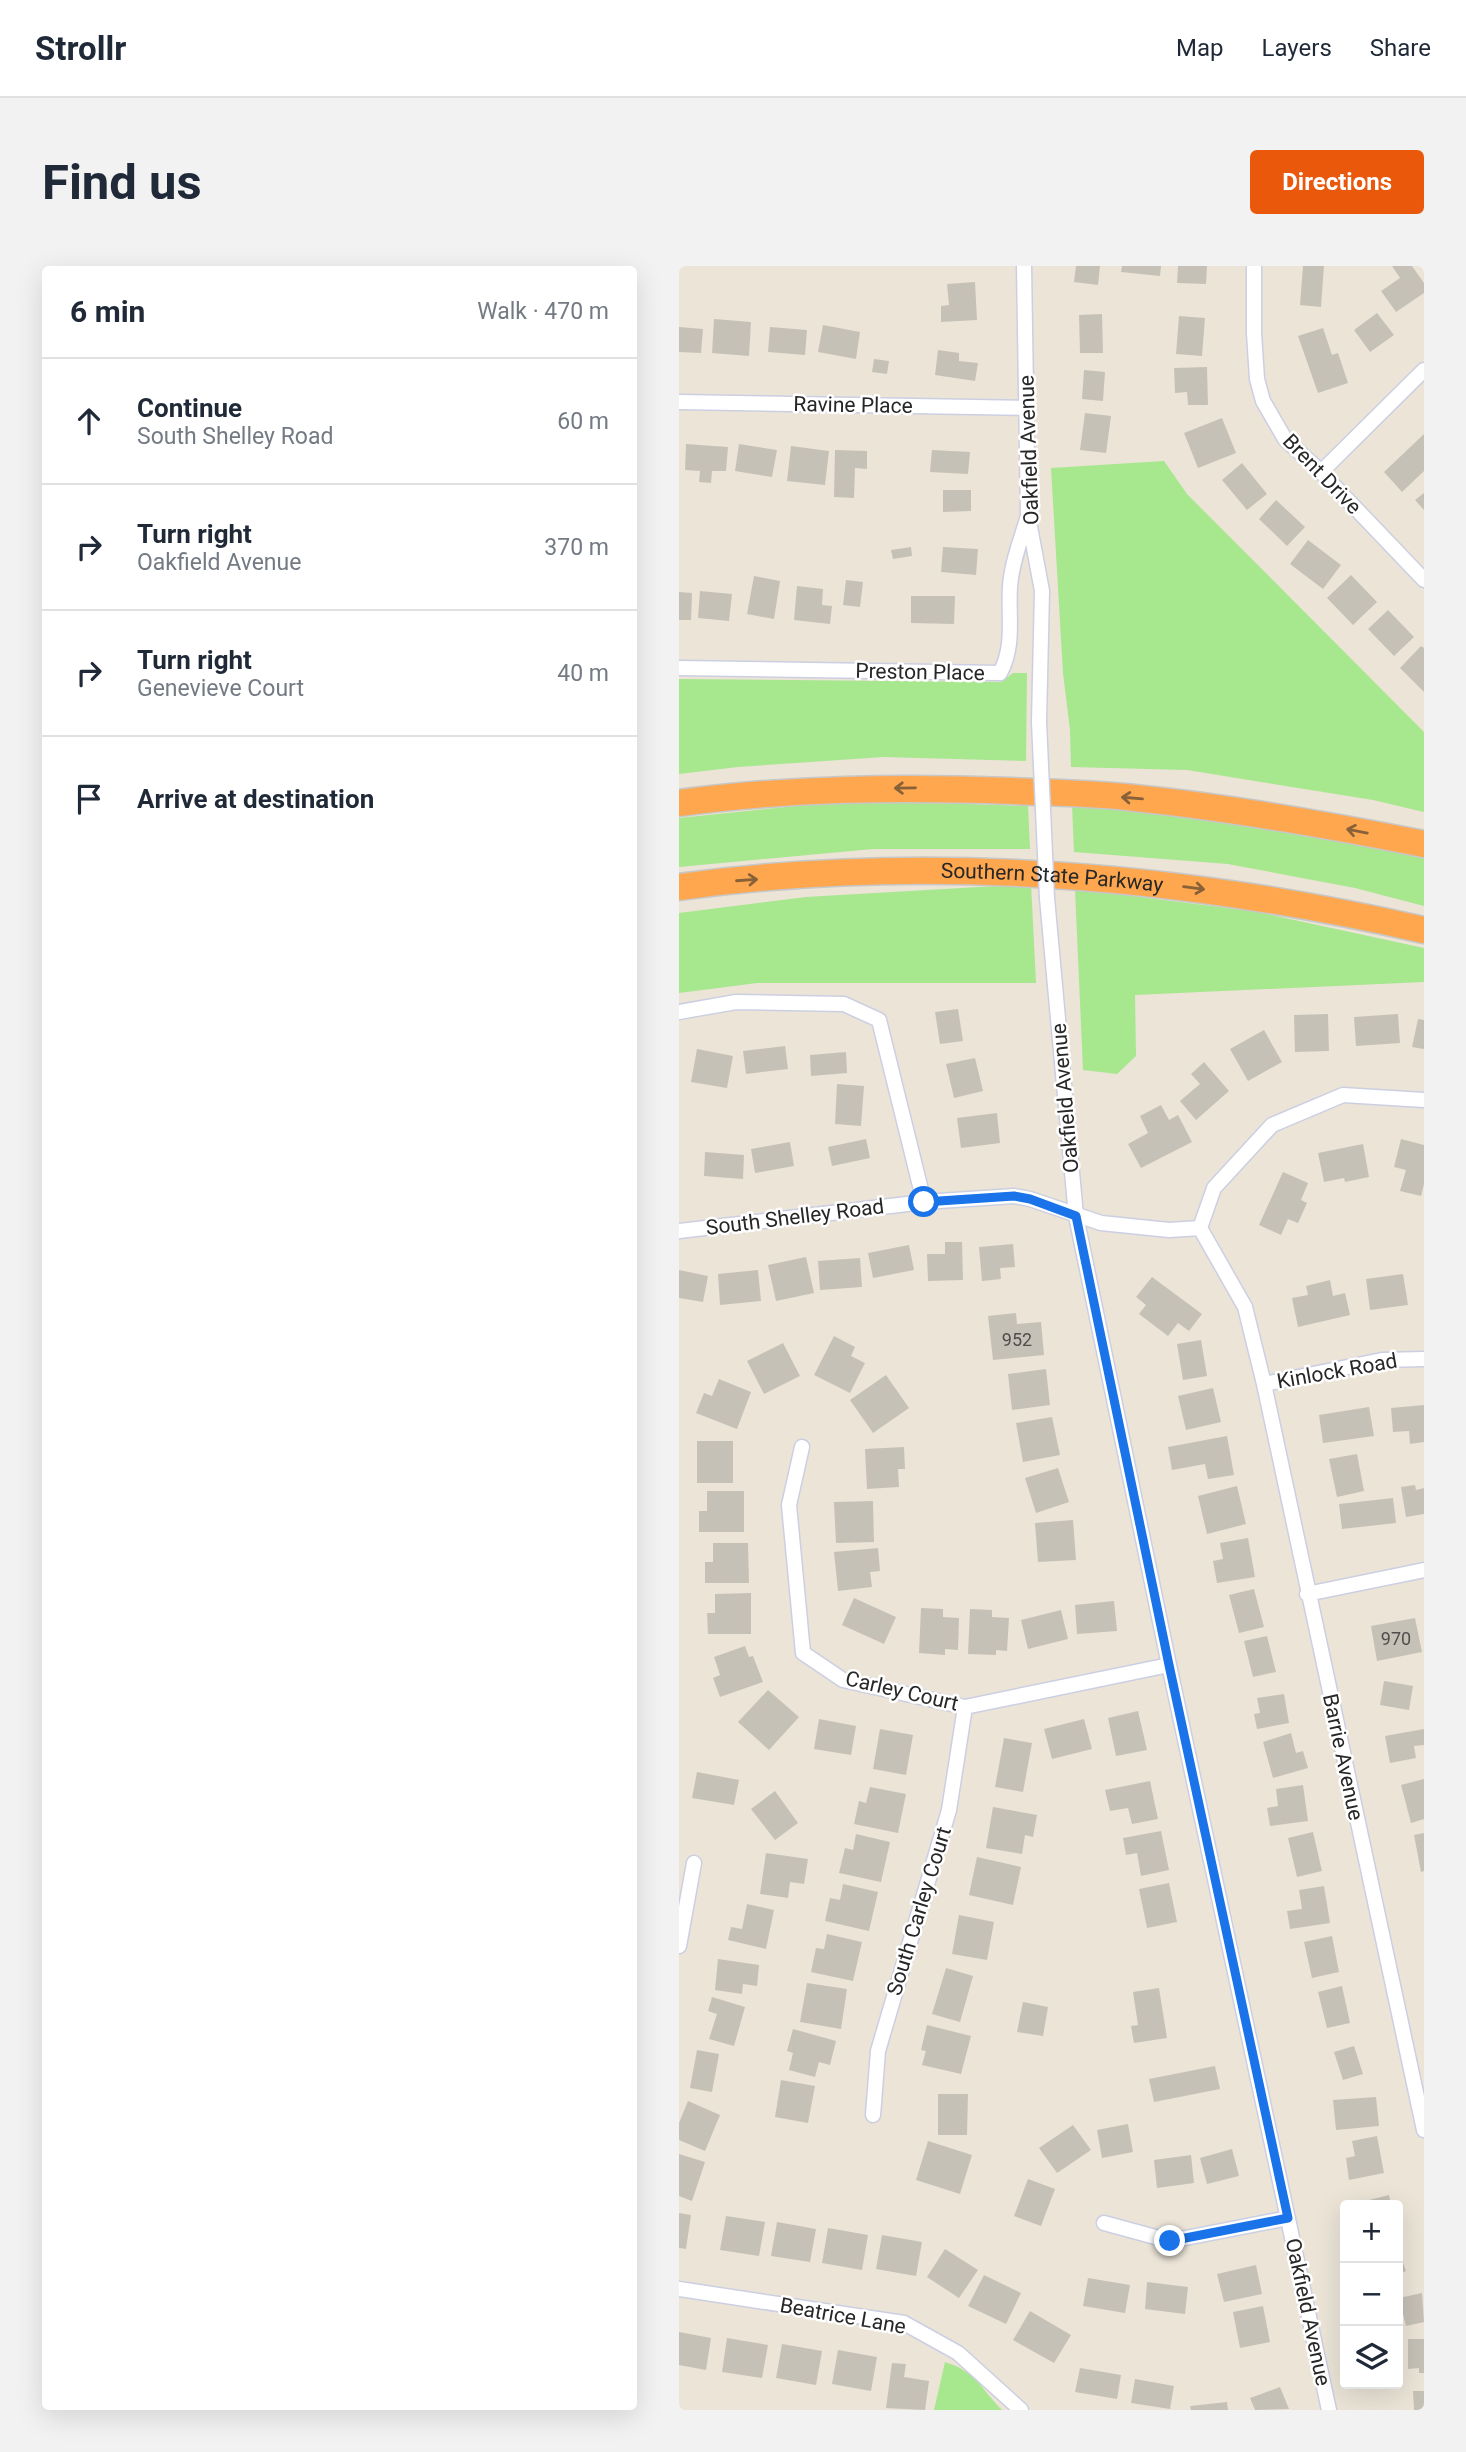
<!DOCTYPE html>
<meta charset="utf-8">
<style>
:root{--surface:#fff;--page:#f2f2f3;--text:#1f2937;--muted:#747a83;--line:#e0e1e3;--accent:#ea580c}
body{margin:0;font-family:Roboto,sans-serif;background:var(--page);color:var(--text)}
.controls{position:absolute;right:21px;bottom:21px;display:grid;overflow:hidden;border-radius:7px;box-shadow:0 7px 28px #0002}
.controls button{width:63px;height:63px;display:grid;place-items:center;padding:0;border:0;border-bottom:2px solid var(--line);background:var(--surface);color:var(--text);font:35px sans-serif}
.stop{position:absolute;width:21px;height:21px;margin:-16px;border:5px solid #1a73e8;border-radius:50%;background:#fff}
.stop.end{background:#1a73e8;border-color:#fff;box-shadow:0 2px 7px #0008}
.list{margin:0;padding:0;list-style:none}
h2{display:flex;justify-content:space-between;align-items:center;height:91px;margin:0;padding:0 28px;font-size:30px}
h2 small{font-size:23px;font-weight:400;color:var(--muted)}
.list li{display:grid;grid-template-columns:46px 1fr auto;gap:21px;align-items:center;box-sizing:border-box;height:126px;padding:0 28px;border-top:2px solid var(--line)}
.list b{display:block;font-size:26px;white-space:nowrap}
.list p{margin:0;font-size:23px;white-space:nowrap;color:var(--muted)}
.list em{font-size:23px;font-style:normal;color:var(--muted)}
.icon{flex:none;width:38px;height:38px;fill:none;stroke:currentColor;stroke-width:2;stroke-linecap:round;stroke-linejoin:round}
.map{position:relative;flex:none;width:745px;height:2144px;overflow:hidden;border-radius:7px}
header{display:flex;align-items:center;gap:42px;box-sizing:border-box;height:98px;padding:0 35px;background:var(--surface);border-bottom:2px solid var(--line)}
header strong{font-size:33px}
nav{display:flex;gap:38px;margin-inline-start:auto;font-size:24px}
.intro{display:flex;align-items:center;justify-content:space-between;box-sizing:border-box;height:168px;padding:0 42px}
h1{margin:0;font-size:49px}
.button{padding:18px 32px;border-radius:7px;background:var(--accent);color:#fff;font-size:24px;font-weight:700}
main{display:flex;gap:42px;padding:0 42px}
aside{flex:1;background:var(--surface);border-radius:7px;box-shadow:0 7px 28px #0002}
.map>svg:first-child{display:block}
</style>
<header>
<strong>Strollr</strong>
<nav><a>Map</a><a>Layers</a><a>Share</a></nav>
</header>
<div class="intro"><h1>Find us</h1><a class="button">Directions</a></div>
<main>
<aside>
<h2>6 min<small>Walk · 470 m</small></h2>
<ul class="list">
<li><svg class="icon" aria-label="ahead" viewBox="0 0 24 24"><path d="M12 20V5M6 11l6-6 6 6"/></svg><div><b>Continue</b><p>South Shelley Road</p></div><em>60 m</em></li>
<li><svg class="icon" aria-label="right" viewBox="0 0 24 24"><path d="M7 20v-9h11M14 6l5 5-5 5"/></svg><div><b>Turn right</b><p>Oakfield Avenue</p></div><em>370 m</em></li>
<li><svg class="icon" aria-label="right" viewBox="0 0 24 24"><path d="M7 20v-9h11M14 6l5 5-5 5"/></svg><div><b>Turn right</b><p>Genevieve Court</p></div><em>40 m</em></li>
<li><svg class="icon" aria-label="arrive" viewBox="0 0 24 24"><path d="M6 21V4h12l-3 4 3 4H6"/></svg><div><b>Arrive at destination</b></div></li>
</ul>
</aside>
<div class="map">
<svg width="745" height="2144" viewBox="0 0 745 2144">
<rect width="100%" height="100%" fill="#ebe4d7"/>
<path fill="#a7e78e" d="M485,195L508,228L745,466V546L694,534L508,504L392,501L391,464L384,407L372,202Z
M334,407H348L347,495L204,491L59,501L0,508V413L322,416Z
M174,534L349,540L351,583H194L0,601V552Z
M393,539C512,541 629,564 745,588V640L676,622L549,598L395,586Z
M352,618L357,717H78L0,727V647L127,631Z
M396,623L573,645L745,682V716L456,729L457,790L438,808L404,804Z
M266,2096C298,2106 301,2122 323,2144H255Z"/>
<path fill="#c6c1b7" d="M397,0H421L419,19L395,16Z
M443,0H482L481,10L442,6Z
M499,0H528L527,18L498,17Z
M624,0H645L642,41L621,39Z
M713,0H733L745,17V27L717,46L702,25L721,12Z
M296,16L298,54L262,56V40L270,39L268,18Z
M698,47L715,69L691,86L675,64Z
M423,48L424,87H401L400,49Z
M500,50L526,52L523,90L497,88Z
M35,53L72,56L70,90L33,87Z
M144,59L181,66L177,93L139,86Z
M0,61L24,63L22,87L0,86Z
M91,61L128,64L126,89L89,86Z
M644,62L653,89L659,87L669,117L639,127L619,70Z
M259,84L280,87V95L299,97L296,115L256,109Z
M195,93L210,95L208,108L193,106Z
M528,101L529,139H509L508,126L496,127L495,102Z
M405,104L426,106L424,135L403,133Z
M406,147L432,150L427,187L401,184Z
M543,152L557,187L519,202L505,167Z
M745,168V205L723,226L705,206Z
M7,178L49,181L47,205H33L32,217L20,216L21,205L6,204Z
M60,178L98,184L93,211L56,205Z
M112,180L150,185L146,219L108,215Z
M156,184L188,185V203L176,202L175,232L155,231Z
M253,184L291,186L289,208L251,206Z
M563,197L588,228L568,244L543,214Z
M264,224H292V245L264,246Z
M745,227V244L736,234Z
M597,234L626,261L608,280L580,253Z
M629,274L662,299L644,323L611,298Z
M232,281L233,290L214,293L212,284Z
M264,281L299,283L297,309L262,306Z
M672,309L698,336L674,359L648,332Z
M75,310L101,315L95,353L68,348Z
M167,314L184,316L181,341L164,339Z
M118,320L144,323L143,339L153,340L151,358L115,354Z
M21,325L53,328L50,355L19,352Z
M0,326L13,327L12,354H0Z
M232,330H276L275,358L232,357Z
M709,344L735,371L715,390L689,363Z
M742,380L745,382V426L721,402Z
M279,743L284,775L261,778L256,746Z
M649,748L650,785L616,786L615,749Z
M719,748L721,777L677,780L675,751Z
M739,753L745,754V783L733,781Z
M585,764L603,796L569,815L551,783Z
M106,780L109,803L67,808L64,785Z
M18,783L54,790L48,822L12,816Z
M167,786L168,807L132,810L131,789Z
M296,792L304,825L275,832L267,798Z
M525,796L550,825L517,854L501,835L521,818L512,808Z
M158,818L185,820L182,860L156,858Z
M482,839L490,854L499,849L513,876L462,902L449,878L469,867L461,850Z
M318,847L321,877L282,882L278,852Z
M187,873L191,892L153,900L149,881Z
M722,873L745,879V918L742,930L721,925L727,904L715,901Z
M111,876L115,900L76,907L72,883Z
M684,878L690,911L666,916L665,912L645,916L639,887Z
M26,886L65,889L64,913L25,910Z
M604,906L629,917L622,934L628,937L619,957L609,953L602,969L580,959Z
M266,976H283L284,1014L249,1015L248,988H266Z
M334,978L336,1001L321,1002L322,1013L303,1015L300,981Z
M230,979L235,1004L194,1012L189,987Z
M127,991L135,1027L97,1035L89,999Z
M181,992L183,1021L141,1024L139,995Z
M0,1004L29,1010L24,1036L0,1032Z
M79,1004L82,1035L41,1039L39,1008Z
M724,1008L729,1039L691,1044L687,1013Z
M473,1011L523,1048L510,1065L499,1057L489,1070L460,1048L467,1039L457,1031Z
M651,1014L654,1030L666,1027L671,1049L619,1061L613,1032L629,1029L627,1020Z
M337,1047L338,1058L362,1056L365,1089L314,1094L309,1050Z
M155,1070L176,1081L172,1090L186,1097L171,1127L135,1109Z
M522,1074L528,1110L504,1114L498,1078Z
M104,1077L121,1110L85,1128L68,1095Z
M367,1103L371,1139L333,1144L329,1108Z
M207,1109L230,1142L194,1167L171,1134Z
M40,1113L72,1126L58,1163L17,1147L25,1127L33,1130Z
M534,1122L542,1156L507,1164L499,1130Z
M745,1139V1176L731,1178L730,1165L714,1166L712,1142Z
M690,1141L695,1170L644,1177L640,1149Z
M373,1151L381,1189L344,1196L337,1157Z
M548,1170L555,1209L529,1213L526,1198L493,1204L489,1181Z
M18,1175H54V1217H18Z
M225,1181L226,1203H219L220,1221L188,1223L186,1183Z
M678,1188L685,1225L658,1231L650,1193Z
M379,1202L390,1236L357,1247L346,1212Z
M736,1219L737,1224L745,1222V1248L727,1251L722,1221Z
M558,1220L567,1258L528,1268L519,1230Z
M28,1225H65V1266H20V1245H28Z
M714,1232L717,1257L663,1263L660,1238Z
M194,1235L195,1276L157,1277L155,1236Z
M394,1254L397,1294L359,1296L356,1257Z
M569,1272L576,1311L538,1317L534,1295L544,1293L541,1277Z
M34,1277H69L70,1317H26V1296H34Z
M199,1282L201,1305L191,1306L193,1321L159,1325L155,1286Z
M575,1323L585,1361L560,1367L550,1329Z
M72,1327V1368H29L28,1347H36V1328Z
M175,1332L217,1351L205,1378L163,1359Z
M435,1335L438,1365L398,1368L396,1339Z
M242,1342L264,1343V1351L280,1352L279,1384L266,1383V1389L240,1387Z
M291,1343L313,1344V1351L330,1352L328,1385L317,1384V1389L289,1388Z
M382,1344L389,1373L349,1383L342,1354Z
M736,1352L743,1386L698,1395L692,1360Z
M588,1370L597,1406L574,1411L565,1375Z
M66,1380L70,1391L74,1390L84,1416L41,1431L34,1412L41,1409L35,1391Z
M705,1415L734,1420L730,1444L701,1439Z
M89,1424L120,1451L90,1484L59,1456Z
M605,1428L610,1457L578,1463L575,1448L581,1447L578,1432Z
M459,1445L468,1484L437,1490L429,1452Z
M140,1453L177,1460L172,1489L135,1483Z
M405,1453L413,1483L373,1493L365,1463Z
M201,1463L234,1469L227,1509L194,1503Z
M745,1463V1479L735,1480L737,1492L711,1497L706,1470Z
M612,1467L617,1487L624,1485L629,1502L594,1512L584,1476Z
M325,1472L353,1477L344,1526L316,1521Z
M18,1506L60,1514L55,1539L13,1532Z
M745,1513V1553L732,1557L722,1519Z
M471,1515L479,1553L453,1558L449,1542L431,1545L426,1524Z
M624,1519L629,1555L591,1560L588,1542L599,1540L597,1523Z
M191,1521L227,1528L219,1567L175,1558L180,1535L187,1537Z
M96,1525L119,1557L96,1574L72,1543Z
M314,1541L358,1549L354,1571L346,1569L343,1588L307,1582Z
M482,1565L490,1604L462,1610L458,1587L447,1589L444,1572Z
M634,1566L643,1605L618,1611L609,1572Z
M745,1567V1605L742,1606L735,1569Z
M177,1568L211,1576L202,1616L160,1607L166,1582L174,1584Z
M87,1587L129,1593L125,1618L111,1616L109,1632L81,1628Z
M298,1591L342,1601L334,1639L290,1629Z
M490,1617L498,1656L468,1662L460,1623Z
M164,1618L199,1626L190,1665L146,1655L151,1632L161,1634Z
M645,1620L651,1657L611,1663L608,1645L623,1643L620,1624Z
M68,1638L95,1644L87,1683L49,1674L52,1661L63,1663Z
M280,1649L315,1656L308,1694L273,1688Z
M148,1668L183,1676L174,1715L132,1706L137,1682L145,1683Z
M653,1670L660,1706L633,1712L625,1676Z
M39,1693L80,1699L78,1720L64,1718L63,1728L36,1724Z
M267,1702L294,1710L281,1756L253,1748Z
M128,1717L168,1723L162,1763L121,1756Z
M663,1720L671,1757L648,1762L639,1726Z
M480,1722L488,1772L455,1777L452,1760L459,1759L454,1726Z
M33,1731L66,1741L55,1780L30,1773L38,1748L29,1745Z
M344,1736L369,1741L364,1770L338,1766Z
M248,1759L292,1770L282,1808L243,1799L247,1785L242,1784Z
M114,1763L157,1775L151,1799L140,1796L136,1811L110,1804L114,1787L108,1785Z
M675,1780L684,1808L664,1814L655,1786Z
M18,1784L40,1788L33,1826L11,1822Z
M536,1800L541,1823L475,1836L470,1813Z
M102,1814L136,1820L129,1857L96,1851Z
M259,1828H289L288,1869H259Z
M697,1831L700,1860L657,1864L654,1834Z
M9,1835L41,1849L26,1885L0,1874V1857Z
M449,1858L454,1886L423,1892L418,1864Z
M394,1859L412,1884L378,1907L360,1882Z
M698,1870L705,1907L670,1914L667,1892L676,1890L673,1875Z
M249,1875L293,1889L281,1928L237,1914Z
M553,1883L560,1910L528,1918L521,1892Z
M0,1888L26,1896L13,1935L0,1930Z
M512,1889L515,1917L478,1922L475,1894Z
M349,1913L376,1923L362,1960L335,1950Z
M710,1929L712,1939H687L686,1935Z
M0,1947L12,1949L7,1983L0,1982Z
M47,1950L86,1956L80,1990L41,1984Z
M98,1956L137,1963L131,1996L92,1990Z
M149,1962L189,1969L183,2004L143,1997Z
M203,1969L243,1976L237,2010L197,2003Z
M266,1983L299,2004L280,2032L248,2011Z
M719,1983L727,2005L719,2008Z
M577,1999L583,2028L545,2036L538,2008Z
M305,2009L342,2027L327,2058L289,2040Z
M409,2012L451,2019L446,2047L404,2040Z
M468,2016L509,2021L506,2048L466,2043Z
M743,2027L745,2056L727,2060L720,2032Z
M584,2040L591,2076L561,2082L554,2046Z
M351,2045L392,2069L375,2097L334,2074Z
M0,2066L32,2072L27,2104L0,2099Z
M48,2072L89,2079L83,2112L43,2106Z
M729,2073H745V2107H740V2102L729,2103Z
M103,2078L143,2085L137,2119L97,2112Z
M159,2084L198,2091L192,2125L153,2118Z
M213,2097L227,2098L225,2111L250,2115L246,2144L207,2142Z
M401,2102L442,2109L438,2133L396,2126Z
M456,2113L495,2120L491,2143L452,2137Z
M601,2121L610,2143L576,2144L571,2132Z
M734,2125H745V2144H735Z
M548,2136L549,2144H512L511,2140Z"/>
<g fill="none" stroke-linecap="round" stroke-linejoin="round">
<defs>
<path id="street" d="M345,0L349,250L363,325L360,456
M575,0V67L578,113L584,135L606,173L642,206L745,314
M0,136L348,142
M642,206L745,104
M0,402L321,407C336,380 329,350 331,320C333,296 342,273 349,250
M368,632L397,950L490,1399L650,2144
M0,746L57,736L165,738L200,754L245,936
M521,962L535,922L593,859L664,829L745,834
M0,965L245,936L335,930L351,933L422,957L490,964L521,962L566,1041L585,1118L745,1864
M585,1118L703,1094L745,1093
M123,1181L110,1239L124,1387L164,1414L286,1441L490,1399
M628,1328L745,1304
M0,1680L15,1597
M194,1849L199,1785L270,1544L286,1441
M425,1957L491,1975L609,1952
M0,2023L225,2057L279,2087L342,2144"/>
<g id="highway">
<path d="M0,537C111,522 222,521 334,525C375,527 416,527 456,532C554,542 649,559 745,578"/>
<path id="s1" d="M0,621C248,587 502,609 745,664"/>
</g>
</defs>
<use href="#street" stroke="#cccfe2" stroke-width="17"/>
<use href="#highway" stroke="#c7c7c7" stroke-width="29"/>
<use href="#street" stroke="#fff" stroke-width="14"/>
<use href="#highway" stroke="#ffa74e" stroke-width="26"/>
<defs>
<path id="street-bridge" d="M360,456L368,632"/>
</defs>
<use href="#street-bridge" stroke="#cccfe2" stroke-width="17" stroke-linecap="butt"/>
<use href="#street-bridge" stroke="#fff" stroke-width="14"/>
</g>
<defs><path id="oneway-shaft" d="M-6 0H5M1.5-3L5.5 0L1.5 3" fill="none" stroke-width="1.6" stroke-linecap="round" stroke-linejoin="round" transform="scale(1.75)"/></defs>
<g stroke="#886139">
<use href="#oneway-shaft" transform="translate(226 522) rotate(179)"/>
<use href="#oneway-shaft" transform="translate(453 532) rotate(-175)"/>
<use href="#oneway-shaft" transform="translate(678 565) rotate(-169)"/>
<use href="#oneway-shaft" transform="translate(68 614) rotate(-4)"/>
<use href="#oneway-shaft" transform="translate(515 622) rotate(7)"/>
</g>
<g fill="none" stroke-linecap="round" stroke-linejoin="round">
<path stroke="#1a73e8" stroke-width="9" d="M245,936L335,930L351,933L397,950L490,1399L609,1952L491,1975"/>
</g>
<g text-anchor="middle" stroke-width="5" stroke-linejoin="round" paint-order="stroke">
<g font-size="18" fill="#4f4e4b">
<text x="338" y="1080">952</text>
<text x="717" y="1379">970</text>
</g>
<g font-size="21" fill="#272727" stroke="#fff">
<text transform="translate(174 139) rotate(1)" y="7">Ravine Place</text>
<text transform="translate(350 184) rotate(-92)" y="7">Oakfield Avenue</text>
<text transform="translate(643 208) rotate(46)" y="7">Brent Drive</text>
<text transform="translate(241 406) rotate(1)" y="7">Preston Place</text>
<text dy="7" stroke="none"><textPath href="#s1" startOffset="374">Southern State Parkway</textPath></text>
<text transform="translate(386 832) rotate(-95)" y="7">Oakfield Avenue</text>
<text transform="translate(116 951) rotate(-7)" y="7">South Shelley Road</text>
<text transform="translate(658 1105) rotate(-10)" y="7">Kinlock Road</text>
<text transform="translate(223 1425) rotate(13)" y="7">Carley Court</text>
<text transform="translate(664 1491) rotate(78)" y="7">Barrie Avenue</text>
<text transform="translate(240 1645) rotate(-73)" y="7">South Carley Court</text>
<text transform="translate(629 2046) rotate(78)" y="7">Oakfield Avenue</text>
<text transform="translate(164 2050) rotate(10)" y="7">Beatrice Lane</text>
</g>
</g>
</svg>
<div class="controls">
<button>+</button>
<button>−</button>
<button><svg class="icon" aria-label="layers" viewBox="0 0 24 24"><path d="M12 4l9 5-9 5-9-5zM3 14l9 5 9-5"/></svg></button>
</div>
<div class="stop" style="left:245px;top:936px"></div>
<div class="stop end" style="left:491px;top:1975px"></div>
</div>
</main>
